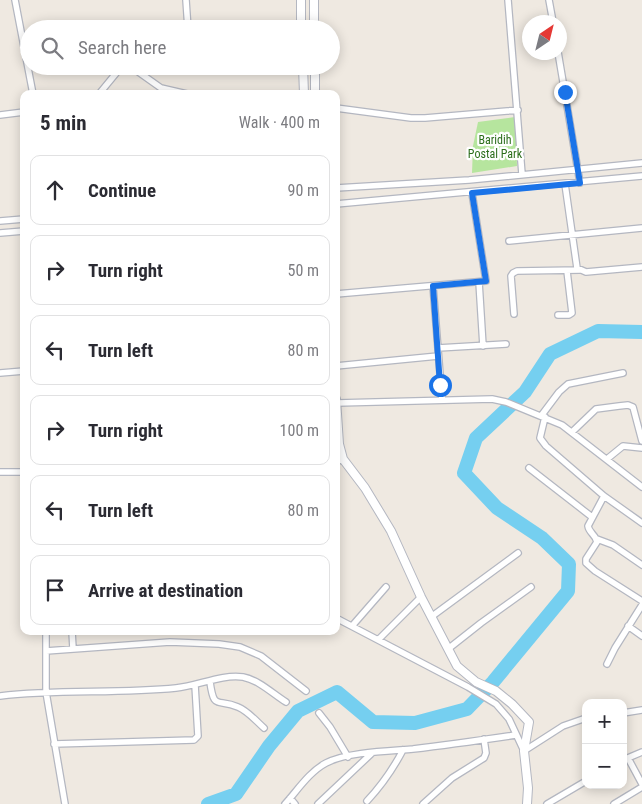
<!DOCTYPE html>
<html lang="en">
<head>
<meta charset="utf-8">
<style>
  :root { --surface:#fff; --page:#f2f2f3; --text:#2b2b33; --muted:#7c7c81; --line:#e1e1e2 }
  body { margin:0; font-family:"Roboto Condensed",sans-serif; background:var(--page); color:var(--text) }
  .controls { position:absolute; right:15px; bottom:15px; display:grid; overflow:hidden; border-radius:10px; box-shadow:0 2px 12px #0003 }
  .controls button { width:45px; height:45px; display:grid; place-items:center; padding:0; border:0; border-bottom:1px solid var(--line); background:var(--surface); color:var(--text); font:25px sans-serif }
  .compass { position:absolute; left:522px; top:15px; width:45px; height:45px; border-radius:50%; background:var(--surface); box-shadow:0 2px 12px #0003; rotate:35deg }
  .stop { position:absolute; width:15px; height:15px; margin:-11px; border:4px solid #1a73e8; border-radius:50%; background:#fff }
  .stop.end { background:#1a73e8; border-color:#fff; box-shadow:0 1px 5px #0008 }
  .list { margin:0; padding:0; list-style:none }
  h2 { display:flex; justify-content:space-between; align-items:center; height:65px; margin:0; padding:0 20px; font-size:21px }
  h2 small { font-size:16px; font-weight:400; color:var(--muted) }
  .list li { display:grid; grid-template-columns:32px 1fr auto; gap:15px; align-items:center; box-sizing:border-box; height:70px; margin:0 10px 10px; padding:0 10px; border:1px solid var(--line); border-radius:10px }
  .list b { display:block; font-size:19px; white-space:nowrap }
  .list em { font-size:16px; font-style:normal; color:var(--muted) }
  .icon { flex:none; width:28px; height:28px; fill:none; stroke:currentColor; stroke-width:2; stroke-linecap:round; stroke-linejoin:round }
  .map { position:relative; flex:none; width:642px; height:804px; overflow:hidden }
  .search { position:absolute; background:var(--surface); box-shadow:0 2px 12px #0003; left:20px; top:20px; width:320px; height:55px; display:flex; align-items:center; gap:12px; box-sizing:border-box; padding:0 18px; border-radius:28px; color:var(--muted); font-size:19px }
  .panel { position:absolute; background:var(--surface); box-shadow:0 2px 12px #0003; left:20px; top:90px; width:320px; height:545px; border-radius:10px }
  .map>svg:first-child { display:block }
</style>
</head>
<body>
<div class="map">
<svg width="642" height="804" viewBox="0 0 642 804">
  <rect width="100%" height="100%" fill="#efe9e1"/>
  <!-- green -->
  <path fill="#b6e59e" d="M515,117L517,166L472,173L473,146L478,122Z"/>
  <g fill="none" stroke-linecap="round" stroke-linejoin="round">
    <!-- river -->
    <path stroke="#75cff0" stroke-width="14" d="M208,804L236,794L269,746L298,711L337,692L373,722L415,723L467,709L493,682L568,591L569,564L542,538L497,508L464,473L476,438L525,392L550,354L598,331L642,332"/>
    <!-- minor casing -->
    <g stroke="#b4b7c1" stroke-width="8">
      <path id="minor" d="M15,0L33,94
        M186,0L188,29
        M508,0L522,174
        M549,0L553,22
        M271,29L301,27
        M558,52L580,183
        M130,66L161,88L187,94
        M99,94L122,66
        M336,108L411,118H425L518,110
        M0,115L24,112
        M565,184L577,268L586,272L642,267
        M336,188L469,180L642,163
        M336,204L642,176
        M0,221L24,219
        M0,233L24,231
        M509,241L642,228
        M479,282L483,346
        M433,286L442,399
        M336,294L486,281L472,193
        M514,314L511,276L513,273L517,271L580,270
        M558,315H569L572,313L567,271
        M438,348L506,344
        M336,366L438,356
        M0,373L24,371
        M337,403L492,399L506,402L562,425L642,487
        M541,416L559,392L568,384L623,373
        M545,417L540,438L546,446L604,496L642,523
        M572,432L596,409L619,406L628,405L633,407L642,441
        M607,459L623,446L642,448
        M336,462L343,459
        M529,468L592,517
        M0,472H24
        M604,496L588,526C589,533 596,535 597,542L586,559V563L595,571L642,601
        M597,539L613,545L642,565
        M431,617L518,553
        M336,618L468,687L496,704L509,719L524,751L563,726L586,718
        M352,626L386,587
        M628,626L642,636
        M46,631V692L65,804
        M72,631L73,649
        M378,640L421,597
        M448,649L481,623L531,587
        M46,651L170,642L219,644L240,647L261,656L306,691
        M607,664L615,648L642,605
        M210,682C214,711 217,698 238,707C248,711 256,721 264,728
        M0,696C58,689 117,694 176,688C198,686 221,674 243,677C259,680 273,694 286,702
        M319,713L330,727L348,757
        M623,713L642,710
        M54,744L194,740L198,736L195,685
        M628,758L642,784
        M623,760L642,752
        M290,798L295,804
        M367,801C382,785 393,769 403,750
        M285,804C297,791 309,772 326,763C347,752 389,751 413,749C447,745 482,740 516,735
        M318,804L372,753
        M423,804L452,778L484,758L486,753L484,739
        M547,804L586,781
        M614,804L642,787"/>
    </g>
    <!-- tertiary casing -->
    <g stroke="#b4b7c1" stroke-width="10">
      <path id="tertiary" d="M301,0V29
        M314,0V29
        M303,66L304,94
        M315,66V94
        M336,399L339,444L343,459L365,488L391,531L421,597L457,666L476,682L496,691L512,704L529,722L524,751L528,788L527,804"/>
    </g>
    <!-- minor -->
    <use href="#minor" stroke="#fff" stroke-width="5.5"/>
    <!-- tertiary -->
    <use href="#tertiary" stroke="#fff" stroke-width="8"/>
  </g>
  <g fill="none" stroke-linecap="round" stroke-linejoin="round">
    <!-- route -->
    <path stroke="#1a73e8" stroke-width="6" d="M440,385L433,286L486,281L472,193L580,183L565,92"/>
  </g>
  <g text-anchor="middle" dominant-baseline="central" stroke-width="4.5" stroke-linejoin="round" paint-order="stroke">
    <!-- park labels -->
    <g font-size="12" fill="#2c6e1b" stroke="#fff">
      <text x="495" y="140">Baridih<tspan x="495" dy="14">Postal Park</tspan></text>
    </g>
  </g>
</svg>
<div class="controls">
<button>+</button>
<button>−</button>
</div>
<svg class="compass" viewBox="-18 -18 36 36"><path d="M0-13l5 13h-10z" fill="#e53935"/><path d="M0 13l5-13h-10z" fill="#7c7c81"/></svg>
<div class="stop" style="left:440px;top:385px"></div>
<div class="stop end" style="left:565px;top:92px"></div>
<div class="search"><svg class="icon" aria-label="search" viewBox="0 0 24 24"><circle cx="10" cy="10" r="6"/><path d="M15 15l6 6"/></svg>Search here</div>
<section class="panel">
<h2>5 min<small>Walk · 400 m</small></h2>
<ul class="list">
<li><svg class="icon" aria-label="ahead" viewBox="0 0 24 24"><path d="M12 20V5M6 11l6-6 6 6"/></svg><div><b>Continue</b></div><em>90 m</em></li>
<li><svg class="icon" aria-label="right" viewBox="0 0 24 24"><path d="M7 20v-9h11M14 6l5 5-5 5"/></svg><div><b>Turn right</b></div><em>50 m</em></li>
<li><svg class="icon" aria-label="left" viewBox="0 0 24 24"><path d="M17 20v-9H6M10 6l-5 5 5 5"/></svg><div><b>Turn left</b></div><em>80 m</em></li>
<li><svg class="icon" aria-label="right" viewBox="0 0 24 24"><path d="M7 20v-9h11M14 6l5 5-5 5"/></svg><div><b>Turn right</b></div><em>100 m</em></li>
<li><svg class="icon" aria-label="left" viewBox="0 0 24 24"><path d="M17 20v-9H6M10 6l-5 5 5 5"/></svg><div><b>Turn left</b></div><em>80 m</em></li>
<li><svg class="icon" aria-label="arrive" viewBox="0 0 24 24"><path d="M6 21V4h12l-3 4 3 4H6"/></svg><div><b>Arrive at destination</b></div></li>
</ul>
</section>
</div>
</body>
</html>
